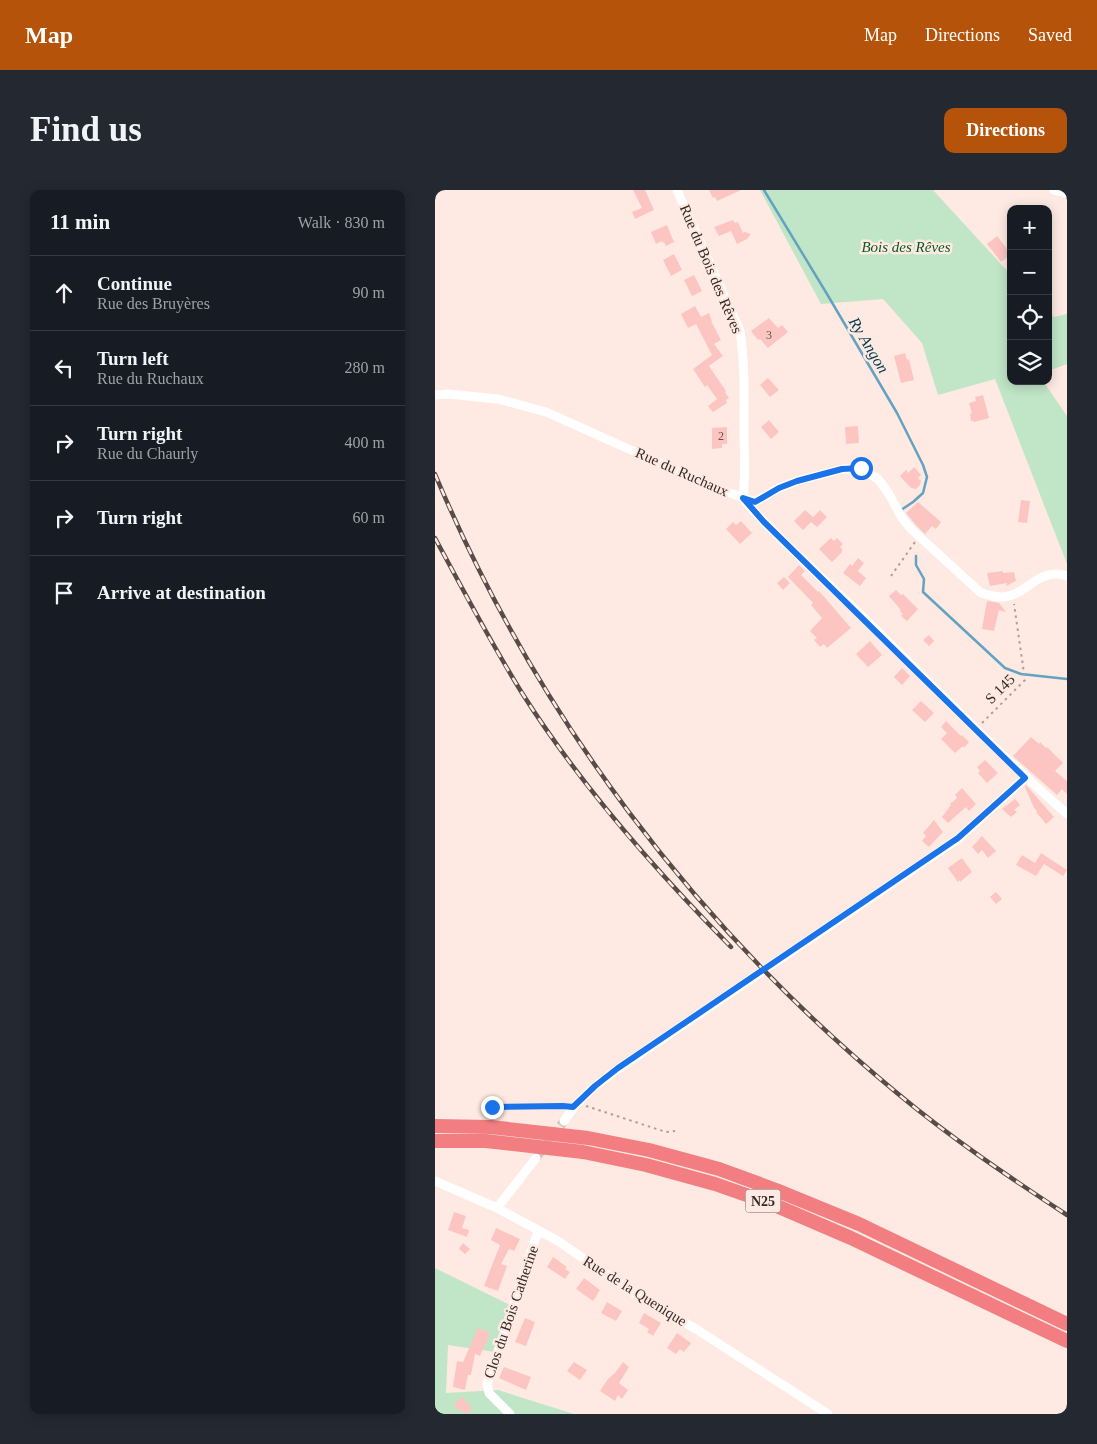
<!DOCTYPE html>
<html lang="en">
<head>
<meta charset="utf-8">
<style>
  :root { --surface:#171b24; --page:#242831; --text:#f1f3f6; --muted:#9ea1a6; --line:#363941; --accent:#b45309 }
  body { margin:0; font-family:"Times New Roman",serif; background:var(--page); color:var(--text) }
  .controls { position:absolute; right:15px; top:15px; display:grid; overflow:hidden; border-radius:10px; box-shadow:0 2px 12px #0003 }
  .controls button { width:45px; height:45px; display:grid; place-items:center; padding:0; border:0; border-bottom:1px solid var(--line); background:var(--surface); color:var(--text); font:25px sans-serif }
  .stop { position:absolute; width:15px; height:15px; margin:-11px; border:4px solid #1a73e8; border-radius:50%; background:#fff }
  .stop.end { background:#1a73e8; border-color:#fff; box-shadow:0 1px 5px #0008 }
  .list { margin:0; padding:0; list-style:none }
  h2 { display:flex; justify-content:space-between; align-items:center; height:65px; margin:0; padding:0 20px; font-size:21px }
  h2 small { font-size:16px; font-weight:400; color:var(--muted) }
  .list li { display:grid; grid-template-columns:32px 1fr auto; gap:15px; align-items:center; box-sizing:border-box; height:75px; padding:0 20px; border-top:1px solid var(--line) }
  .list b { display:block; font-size:19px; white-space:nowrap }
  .list p { margin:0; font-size:16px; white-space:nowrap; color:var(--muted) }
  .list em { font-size:16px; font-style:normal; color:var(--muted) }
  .icon { flex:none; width:28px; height:28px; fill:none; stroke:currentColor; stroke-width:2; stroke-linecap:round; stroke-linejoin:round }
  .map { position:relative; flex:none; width:632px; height:1224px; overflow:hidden; border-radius:10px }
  header { display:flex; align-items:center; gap:30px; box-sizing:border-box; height:70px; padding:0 25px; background:var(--accent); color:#fff }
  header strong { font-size:24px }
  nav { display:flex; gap:28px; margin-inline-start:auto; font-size:18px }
  .intro { display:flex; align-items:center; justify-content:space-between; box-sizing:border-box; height:120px; padding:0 30px }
  h1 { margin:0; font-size:35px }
  .button { padding:12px 22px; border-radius:10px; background:var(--accent); color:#fff; font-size:18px; font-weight:700 }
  main { display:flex; gap:30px; padding:0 30px }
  aside { flex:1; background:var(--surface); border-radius:10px; box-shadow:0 2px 12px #0003 }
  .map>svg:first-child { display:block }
</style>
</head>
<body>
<header>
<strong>Map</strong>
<nav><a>Map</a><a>Directions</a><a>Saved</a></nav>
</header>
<div class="intro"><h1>Find us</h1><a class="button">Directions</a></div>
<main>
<aside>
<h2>11 min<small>Walk · 830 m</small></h2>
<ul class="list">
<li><svg class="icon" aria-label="ahead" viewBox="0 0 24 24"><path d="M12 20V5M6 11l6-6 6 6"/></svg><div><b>Continue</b><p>Rue des Bruyères</p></div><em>90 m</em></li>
<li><svg class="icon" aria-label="left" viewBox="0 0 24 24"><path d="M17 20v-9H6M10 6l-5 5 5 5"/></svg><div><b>Turn left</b><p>Rue du Ruchaux</p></div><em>280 m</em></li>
<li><svg class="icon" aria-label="right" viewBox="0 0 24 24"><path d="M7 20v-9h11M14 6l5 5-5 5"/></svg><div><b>Turn right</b><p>Rue du Chaurly</p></div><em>400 m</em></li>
<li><svg class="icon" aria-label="right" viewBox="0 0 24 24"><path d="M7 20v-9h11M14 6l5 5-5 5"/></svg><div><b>Turn right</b></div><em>60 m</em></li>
<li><svg class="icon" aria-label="arrive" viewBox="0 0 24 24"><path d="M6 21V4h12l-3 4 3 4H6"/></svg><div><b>Arrive at destination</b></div></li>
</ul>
</aside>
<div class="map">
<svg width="632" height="1224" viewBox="0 0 632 1224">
  <rect width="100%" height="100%" fill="#feeae2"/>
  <!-- green -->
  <path fill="#c1e5c7" d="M325,0H498L576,85V191H608L632,226V374L560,189L503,205L487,153L448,109L386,114Z
    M613,121L619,127L632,124V174L613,181Z
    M0,1078L77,1116L60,1162L13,1155L11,1203L63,1200L139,1224H0Z"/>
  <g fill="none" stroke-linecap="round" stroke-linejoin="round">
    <!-- stream -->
    <path stroke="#63a2c0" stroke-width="2.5" d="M329,0L392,104L462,223L488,275L492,287L488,303L478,312L466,320
      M481,366V375L489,389L488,402L570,478L586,484L632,489"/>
  </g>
  <!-- building -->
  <path fill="#fcc5c1" d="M198,0H210L219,20L200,29L197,22L207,18Z
    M274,0H306L282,11L280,7L278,8Z
    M298,30L300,33L303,32L308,43L310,42L316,44L312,49L302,54L296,41L284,46L279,37Z
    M232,35L239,52L231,56L229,52L227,53V51L221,54L216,42Z
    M562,46L576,64L566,72L552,54Z
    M239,64L247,80L236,86L228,70Z
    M259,85L267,101L257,106L249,90Z
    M260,116L266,127L274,123L277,131H276L286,150L279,154L288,166L274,176L291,201L290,202L294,208L291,210L292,213L278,222L273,216L282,209L272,195L270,197L258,179L277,165L261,134L253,138L246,124Z
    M334,128L343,138L347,135L353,142L333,158L325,149L323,150L316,141Z
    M470,163L472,170L474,169L479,190L466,193L459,166Z
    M333,188L344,200L335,207L325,195Z
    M548,205L554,228L539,232L538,231H536L535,224L537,223L534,213L541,211L540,207Z
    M334,230L344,242L336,249L326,237Z
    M423,236L424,253L411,254L410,237Z
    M292,237V254H287V258L277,259V238Z
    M479,277L486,285L483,288L486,291L485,295L481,299L476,298L465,286L471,280L473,283Z
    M586,310L595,311L592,333L583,332Z
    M483,312L506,332L501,339L497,336L490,344L481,335L471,323Z
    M370,320L378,327L385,320L392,327L382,337L376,332L368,340L359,331Z
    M306,331L317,343L305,354L291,339L298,332L301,335Z
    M396,348L399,351L402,348L408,354L405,357L407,359V362L397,372L384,359Z
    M423,368L429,373L423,381L431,388L425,396L408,383L415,374L417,376Z
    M364,375L370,381L366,385L383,402L384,401L416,438L392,458L389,454L385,457L379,450L382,448L375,441L387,428L376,415L378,413L353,387Z
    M568,381V383L579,382L581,391L571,396L572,393L555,396L552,383Z
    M349,387L355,393L348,400L342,393Z
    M461,400L466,405L468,404L483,419L472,431L466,426L468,424L465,421L466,420L454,406Z
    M552,411L564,413L571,422L564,420L559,441L547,439Z
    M494,445L499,451L494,456L488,450Z
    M435,451L447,465L433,477L421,464Z
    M467,478L475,486L467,495L459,487Z
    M486,511L499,523L490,532L477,520Z
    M511,531L526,546L527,545L534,552L529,558L528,556L520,563L506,549L512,543L506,537Z
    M596,547L604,554L605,552L611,558L612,557L628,573L620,581L632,591V604L627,599L622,605L578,566Z
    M550,570L563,583L552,593L543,583L545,581L542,577Z
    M591,595L619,627L611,634L601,622L602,621L599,618L590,597Z
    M527,598L541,614L534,621L531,617L513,633L507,627L516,615L515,614L522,608L520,605Z
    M580,609L585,615L579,620L582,622L576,627L567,619Z
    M499,630L508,642L494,657L487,651L491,646L488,643Z
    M547,646L561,661L553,668L547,660L543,664L537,657Z
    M606,663L632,680L628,686L609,674L601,686L581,675L587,665L600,673Z
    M527,668L537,682L525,692V690L523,692L513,678Z
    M561,702L567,709L561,714L555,707Z
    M19,1022L31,1026L27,1038L34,1040L32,1047L13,1040Z
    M61,1038L85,1049L79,1061L74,1059L66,1074L72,1076L63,1101L49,1096L65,1055L56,1050Z
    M28,1053L35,1059L30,1064L24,1059Z
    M118,1067L132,1077L130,1079L135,1082L130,1089L112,1077Z
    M149,1088L165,1100L158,1111L141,1099Z
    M172,1112L187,1121L181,1131L166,1123Z
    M209,1123L226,1133L218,1146L212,1142L214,1139L204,1133Z
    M90,1128L100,1132L91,1156L80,1152Z
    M43,1138L55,1143L45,1166L40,1164L36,1185H33L30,1200L18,1197L22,1171L28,1172Z
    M242,1143L256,1153L249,1162L245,1159L241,1164L232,1158Z
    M139,1172L152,1180L145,1190L132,1181Z
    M188,1172L194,1177L184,1193L193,1200L187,1209L183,1205L180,1211L165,1201L173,1189L180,1183Z
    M69,1177L96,1187L91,1200L64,1188Z
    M28,1207L37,1219L30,1224L26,1220L23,1221L19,1214Z"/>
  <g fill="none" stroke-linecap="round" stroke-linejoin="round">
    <!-- minor-tunnel -->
    <path stroke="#d6c4bd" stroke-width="9" stroke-dasharray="9 4.5" stroke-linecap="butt" d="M101,968L129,931"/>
    <!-- path -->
    <path stroke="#ae9f98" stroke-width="2" stroke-dasharray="2.5 4" stroke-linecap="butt" d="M456,386L480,352
      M547,533L590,490L579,414
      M151,916L231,942L240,941
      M57,917L129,916"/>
    <!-- minor -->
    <path stroke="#fff" stroke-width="9" d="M242,0L305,141C310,173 309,206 309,238C309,262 311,285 308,308
      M619,0L632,3
      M0,205L13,204L63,209L111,222L281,298L320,312L344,298L362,291L407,279H426L443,289L454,304L467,328L476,339L546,403C553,405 559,407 566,407C592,407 602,376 632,386
      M308,309C346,352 389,389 430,429C497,495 562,562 632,624
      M129,931C143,909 162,894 183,879L523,649L591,587
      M0,991L62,1018L123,1051L199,1103L261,1139L393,1224
      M62,1018L101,968
      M75,1224L54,1203L52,1194L103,1041"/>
    <!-- highway -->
    <path stroke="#f37e82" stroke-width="14" d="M0,936L56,937L153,948L214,960L284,979L341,1000L424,1034L632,1134
      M0,951H51L148,962L211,975L280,994L337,1014L416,1048L632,1151"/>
    <!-- rail casing -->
    <g stroke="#574c48" stroke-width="4.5">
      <path id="rail" d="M0,284C101,525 261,737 462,903C516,948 574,987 632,1025
        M0,348C28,400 56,453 87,503C146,596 219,679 296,757"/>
    </g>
    <!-- rail -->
    <use href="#rail" stroke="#feeae2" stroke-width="2.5" stroke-dasharray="8" stroke-linecap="butt"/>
  </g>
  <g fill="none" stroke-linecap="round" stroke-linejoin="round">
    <!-- route -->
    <path stroke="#1a73e8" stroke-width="6" d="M57,917L128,916L138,917L160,896L183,878L523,648L590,588L329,332L308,308L320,312L344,298L362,291L407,279L426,278"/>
  </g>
  <g text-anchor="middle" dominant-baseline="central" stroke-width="5" stroke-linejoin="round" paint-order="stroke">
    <!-- number labels -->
    <g font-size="12" fill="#66524e">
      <text x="334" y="145">3</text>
      <text x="286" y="246">2</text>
    </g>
    <!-- shield labels -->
    <rect fill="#feeae2" stroke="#71645f" stroke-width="1" x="310.5" y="999.5" width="35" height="23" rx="4"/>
    <g font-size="14" font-weight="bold" fill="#342b27">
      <text x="328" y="1011">N25</text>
    </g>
    <!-- park labels -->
    <g font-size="15" font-style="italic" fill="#065825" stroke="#feeae2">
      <text x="471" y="57">Bois des Rêves</text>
    </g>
    <!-- street labels -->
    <g font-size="15" fill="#342b27" stroke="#feeae2">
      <text transform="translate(276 79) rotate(67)">Rue du Bois des Rêves</text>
      <text transform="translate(247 282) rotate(24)">Rue du Ruchaux</text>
      <text transform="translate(565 499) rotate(-45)">S 145</text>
      <text transform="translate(200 1101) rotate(32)">Rue de la Quenique</text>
      <text transform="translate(76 1122) rotate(-71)">Clos du Bois Catherine</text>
    </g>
    <!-- water labels -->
    <g font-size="16" font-style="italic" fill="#00394e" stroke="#feeae2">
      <text transform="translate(434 155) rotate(59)">Ry Angon</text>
    </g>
  </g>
</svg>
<div class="controls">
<button>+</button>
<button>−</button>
<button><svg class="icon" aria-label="locate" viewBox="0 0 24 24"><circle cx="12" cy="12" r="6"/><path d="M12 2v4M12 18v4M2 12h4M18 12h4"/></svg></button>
<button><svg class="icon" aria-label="layers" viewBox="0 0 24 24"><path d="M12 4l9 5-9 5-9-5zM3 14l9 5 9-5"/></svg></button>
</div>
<div class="stop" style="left:426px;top:278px"></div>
<div class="stop end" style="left:57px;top:917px"></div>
</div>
</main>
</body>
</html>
